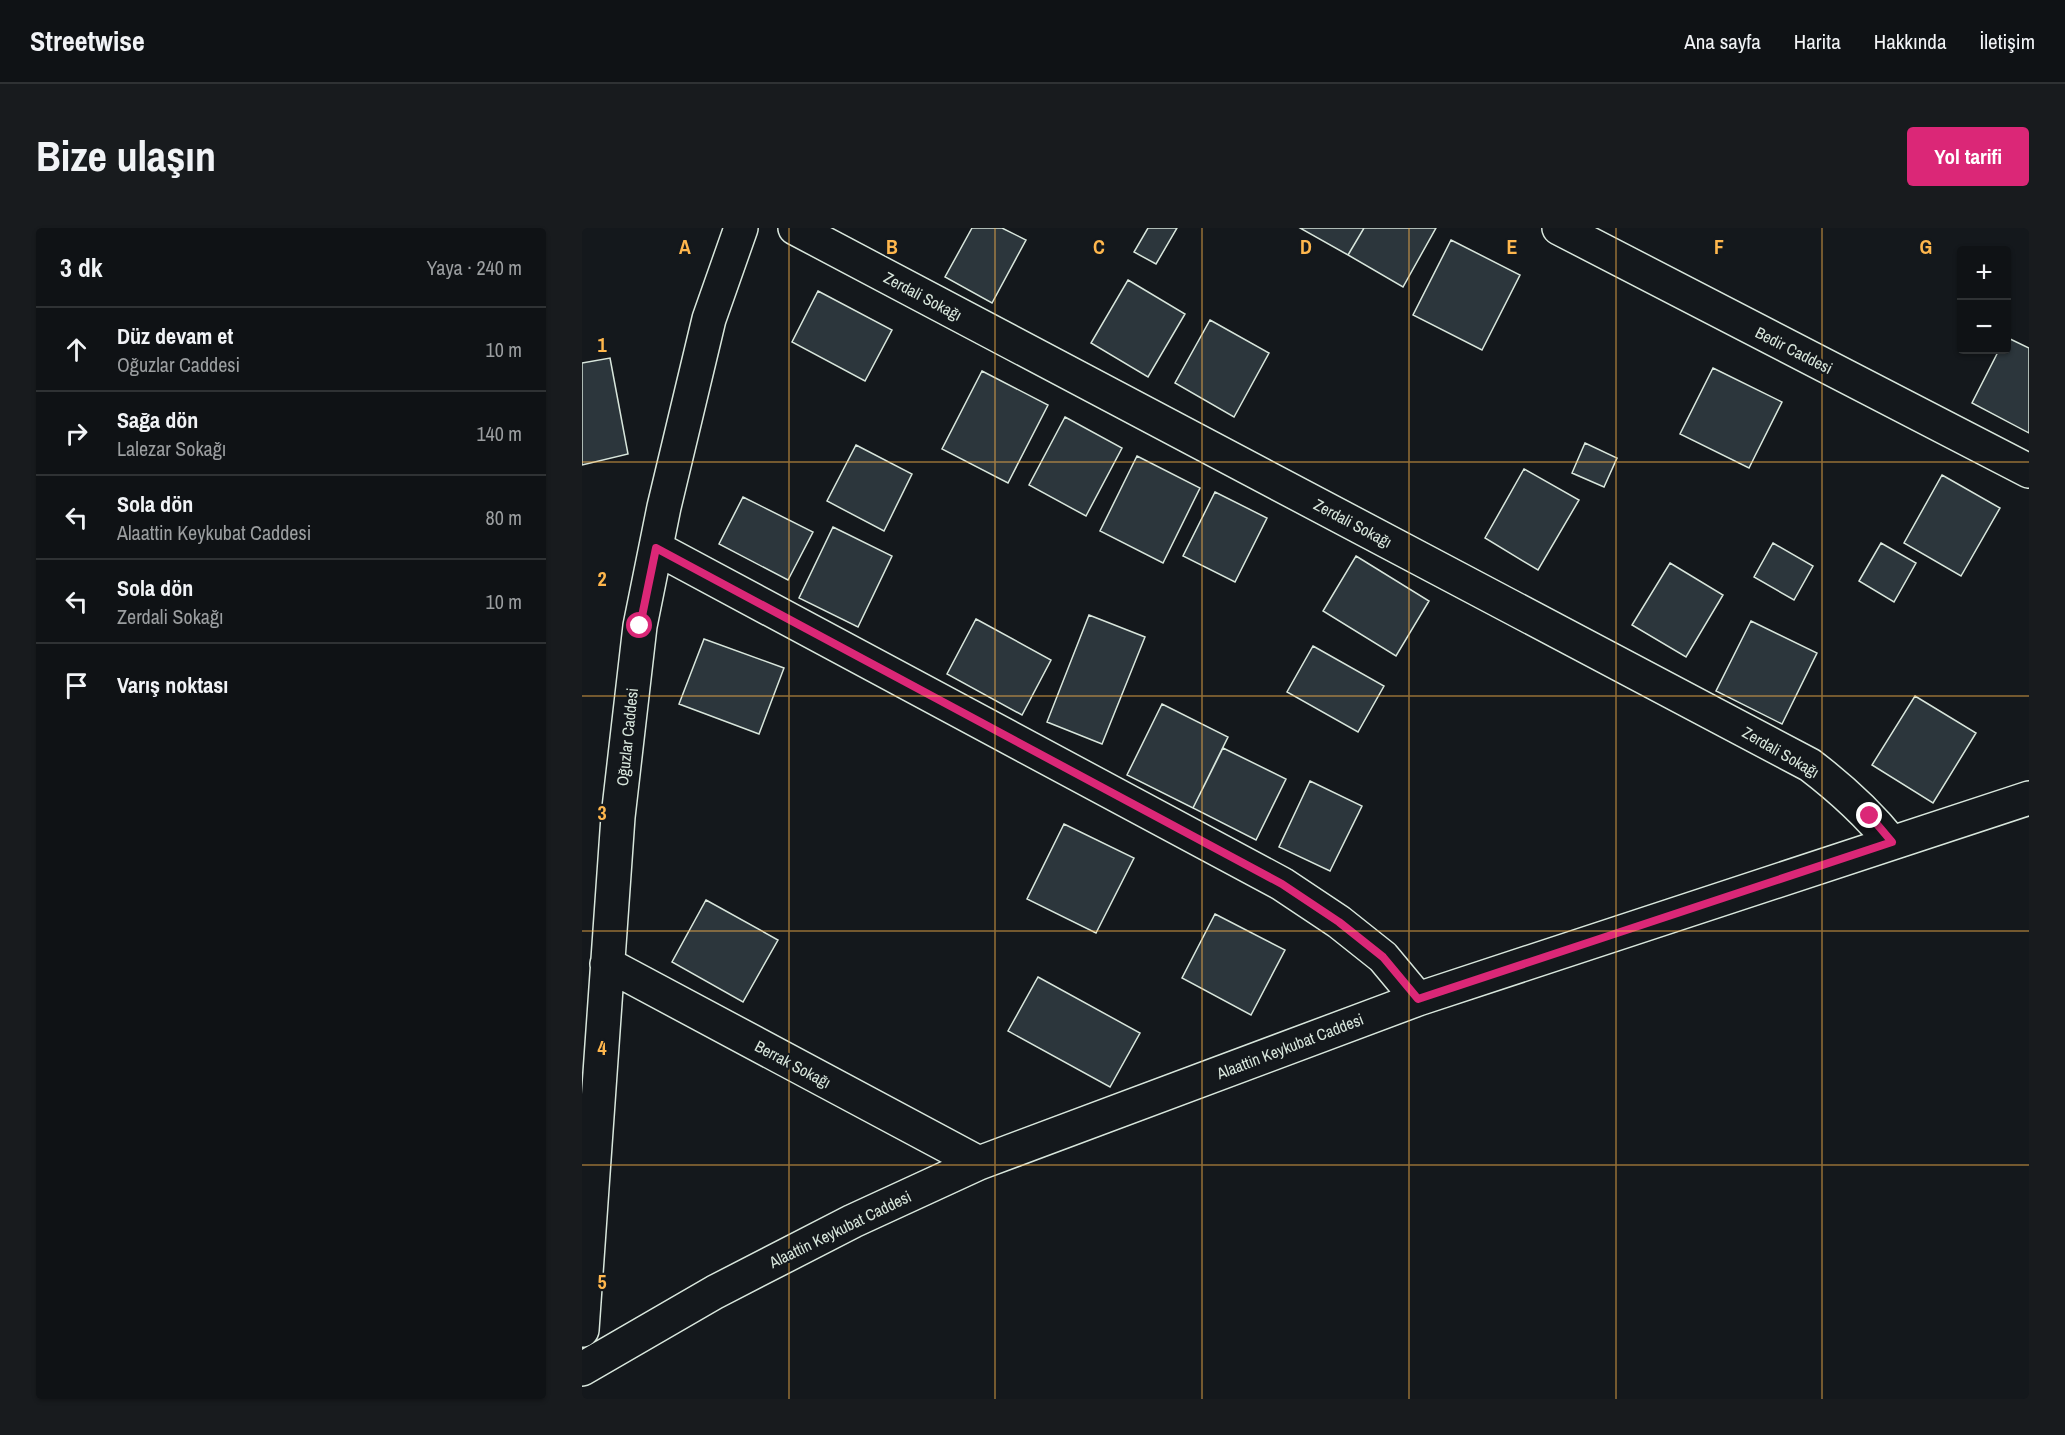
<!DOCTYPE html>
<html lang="tr">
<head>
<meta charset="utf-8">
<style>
  :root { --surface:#0f1215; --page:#181b1e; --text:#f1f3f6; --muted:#9b9ea0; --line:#2f3234; --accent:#db2777 }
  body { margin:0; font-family:"Archivo Narrow",sans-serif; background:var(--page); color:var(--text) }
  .controls { position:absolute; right:18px; top:18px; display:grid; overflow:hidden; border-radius:6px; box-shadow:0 2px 4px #0004 }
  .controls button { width:54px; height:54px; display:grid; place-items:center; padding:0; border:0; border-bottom:2px solid var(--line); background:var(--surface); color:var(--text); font:30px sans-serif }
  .stop { position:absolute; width:18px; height:18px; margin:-14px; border:4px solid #db2777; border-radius:50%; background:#fff }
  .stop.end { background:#db2777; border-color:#fff; box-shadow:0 2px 6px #0008 }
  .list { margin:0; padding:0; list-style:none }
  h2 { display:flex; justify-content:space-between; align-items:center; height:78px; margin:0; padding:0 24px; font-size:26px }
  h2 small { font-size:20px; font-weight:400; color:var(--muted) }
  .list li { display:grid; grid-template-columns:39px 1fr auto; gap:18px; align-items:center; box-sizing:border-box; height:84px; padding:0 24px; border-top:2px solid var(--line) }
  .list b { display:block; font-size:22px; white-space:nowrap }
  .list p { margin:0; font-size:20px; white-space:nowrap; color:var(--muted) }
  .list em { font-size:20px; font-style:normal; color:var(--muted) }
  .icon { flex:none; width:33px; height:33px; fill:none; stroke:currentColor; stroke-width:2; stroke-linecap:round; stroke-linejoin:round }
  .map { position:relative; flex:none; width:1447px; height:1171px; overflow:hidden; border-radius:6px }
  header { display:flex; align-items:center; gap:36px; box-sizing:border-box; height:84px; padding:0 30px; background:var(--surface); border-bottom:2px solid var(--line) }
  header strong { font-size:28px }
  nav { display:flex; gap:33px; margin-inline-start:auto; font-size:21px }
  .intro { display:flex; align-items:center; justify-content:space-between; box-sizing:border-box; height:144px; padding:0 36px }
  h1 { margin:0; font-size:42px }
  .button { padding:15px 27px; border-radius:6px; background:var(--accent); color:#fff; font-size:21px; font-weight:700 }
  main { display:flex; gap:36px; padding:0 36px }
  aside { flex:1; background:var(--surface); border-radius:6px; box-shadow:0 2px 4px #0004 }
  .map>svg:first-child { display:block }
</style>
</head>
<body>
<header>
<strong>Streetwise</strong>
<nav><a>Ana sayfa</a><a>Harita</a><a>Hakkında</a><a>İletişim</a></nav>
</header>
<div class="intro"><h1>Bize ulaşın</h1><a class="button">Yol tarifi</a></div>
<main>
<aside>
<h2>3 dk<small>Yaya · 240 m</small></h2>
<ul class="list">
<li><svg class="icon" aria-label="ahead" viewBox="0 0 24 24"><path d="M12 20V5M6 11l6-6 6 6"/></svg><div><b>Düz devam et</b><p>Oğuzlar Caddesi</p></div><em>10 m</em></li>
<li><svg class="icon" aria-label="right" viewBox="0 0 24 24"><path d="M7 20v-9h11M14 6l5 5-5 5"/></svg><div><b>Sağa dön</b><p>Lalezar Sokağı</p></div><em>140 m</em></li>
<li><svg class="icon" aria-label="left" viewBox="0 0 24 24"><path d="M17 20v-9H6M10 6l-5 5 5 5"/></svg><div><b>Sola dön</b><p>Alaattin Keykubat Caddesi</p></div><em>80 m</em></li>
<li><svg class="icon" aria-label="left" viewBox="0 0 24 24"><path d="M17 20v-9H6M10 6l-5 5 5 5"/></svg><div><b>Sola dön</b><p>Zerdali Sokağı</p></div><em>10 m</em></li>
<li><svg class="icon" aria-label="arrive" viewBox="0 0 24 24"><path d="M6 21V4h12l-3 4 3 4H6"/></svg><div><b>Varış noktası</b></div></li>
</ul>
</aside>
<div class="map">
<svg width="1447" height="1171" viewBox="0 0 1447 1171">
  <rect width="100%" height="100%" fill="#14181c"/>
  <!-- building -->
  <path fill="#2c363c" stroke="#d8e6dc" stroke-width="1.5" d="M390,0H420L444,12L410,75L363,49Z
    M566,0H595L574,36L552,24Z
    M718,0H782L766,27Z
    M782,0H854L821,59L766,27Z
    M869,12L938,47L900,122L831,87Z
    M546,52L603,86L566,149L509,115Z
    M236,63L310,102L283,153L210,114Z
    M628,92L687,125L652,189L593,155Z
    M1424,109L1447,120V205L1390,175L1417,122H1424Z
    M28,130L46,226L0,237V135Z
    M1131,140L1200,174L1167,240L1098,206Z
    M400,143L466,177L426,255L360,221Z
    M483,189L540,220L504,288L447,257Z
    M1003,215L1035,230L1022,259L990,245Z
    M274,217L330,246L302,303L245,273Z
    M555,228L618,260L581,335L518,303Z
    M942,241L997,272L956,342L903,310Z
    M1360,247L1418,280L1379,348L1322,315Z
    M633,264L685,290L653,354L601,328Z
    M161,269L231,304L206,352L137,316Z
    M251,299L310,328L276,399L217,370Z
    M1191,315L1231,338L1212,372L1172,349Z
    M1299,315L1334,335L1312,374L1277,353Z
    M774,328L847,373L814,428L741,383Z
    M1088,335L1141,367L1104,429L1050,397Z
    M507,387L563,409L520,516L465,494Z
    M394,391L469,432L440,487L365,446Z
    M1169,393L1235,425L1200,496L1134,463Z
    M122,411L202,440L177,506L97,476Z
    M731,418L802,458L776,504L705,464Z
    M1333,468L1394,505L1351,575L1290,537Z
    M580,476L646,509L611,580L545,547Z
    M641,520L704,551L674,612L611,580Z
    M728,553L780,578L748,643L697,619Z
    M482,596L552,630L514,705L445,671Z
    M124,672L196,712L161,774L90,734Z
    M633,686L703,722L669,787L600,750Z
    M456,749L558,805L528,859L426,803Z"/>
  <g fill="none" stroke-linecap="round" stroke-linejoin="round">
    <!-- minor casing -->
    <g stroke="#d8e6dc" stroke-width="36">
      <path id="minor" d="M213,0L1228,537C1258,560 1285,584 1309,614
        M977,0L1447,243
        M74,320L700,656L757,694L801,729L836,771
        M25,736L397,935
        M0,1102L36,589L58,398L82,279L127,91L159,0
        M0,1141L133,1064L271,993L397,935L836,771L1447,570"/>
    </g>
    <!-- minor -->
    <use href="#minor" stroke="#14181c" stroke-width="33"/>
  </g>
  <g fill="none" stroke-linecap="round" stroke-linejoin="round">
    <!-- route -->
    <path stroke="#db2777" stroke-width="8" d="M58,398L74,320L700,656L757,694L801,729L836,771L1310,614L1288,588"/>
  </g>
  <!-- grid -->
  <path fill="none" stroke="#ffb74d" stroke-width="1.5" stroke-opacity="0.55" d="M207,0V1171M413,0V1171M620,0V1171M827,0V1171M1034,0V1171M1240,0V1171M0,234H1447M0,468H1447M0,703H1447M0,937H1447"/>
  <g text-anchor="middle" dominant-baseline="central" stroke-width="4.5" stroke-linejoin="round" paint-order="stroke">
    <!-- street labels -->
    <g font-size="16" fill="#d8e6dc" stroke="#14181c">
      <text transform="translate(341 68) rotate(28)">Zerdali Sokağı</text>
      <text transform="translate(1212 122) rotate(27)">Bedir Caddesi</text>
      <text transform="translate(771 295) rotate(28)">Zerdali Sokağı</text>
      <text transform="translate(45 509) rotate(-84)">Oğuzlar Caddesi</text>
      <text transform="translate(1199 524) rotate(30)">Zerdali Sokağı</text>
      <text transform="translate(708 818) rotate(-21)">Alaattin Keykubat Caddesi</text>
      <text transform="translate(211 836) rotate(28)">Berrak Sokağı</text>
      <text transform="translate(258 1001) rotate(-26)">Alaattin Keykubat Caddesi</text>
    </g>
  </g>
  <g font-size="20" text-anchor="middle" font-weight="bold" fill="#ffb74d" stroke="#14181c" stroke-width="4.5" stroke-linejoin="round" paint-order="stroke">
    <text x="103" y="26">A</text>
    <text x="310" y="26">B</text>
    <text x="517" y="26">C</text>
    <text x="724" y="26">D</text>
    <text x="930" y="26">E</text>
    <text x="1137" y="26">F</text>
    <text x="1344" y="26">G</text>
    <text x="20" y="124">1</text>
    <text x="20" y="358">2</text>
    <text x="20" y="592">3</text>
    <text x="20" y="827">4</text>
    <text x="20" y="1061">5</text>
  </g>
</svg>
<div class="controls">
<button>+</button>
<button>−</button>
</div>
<div class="stop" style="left:58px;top:398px"></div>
<div class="stop end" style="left:1288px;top:588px"></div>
</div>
</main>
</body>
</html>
